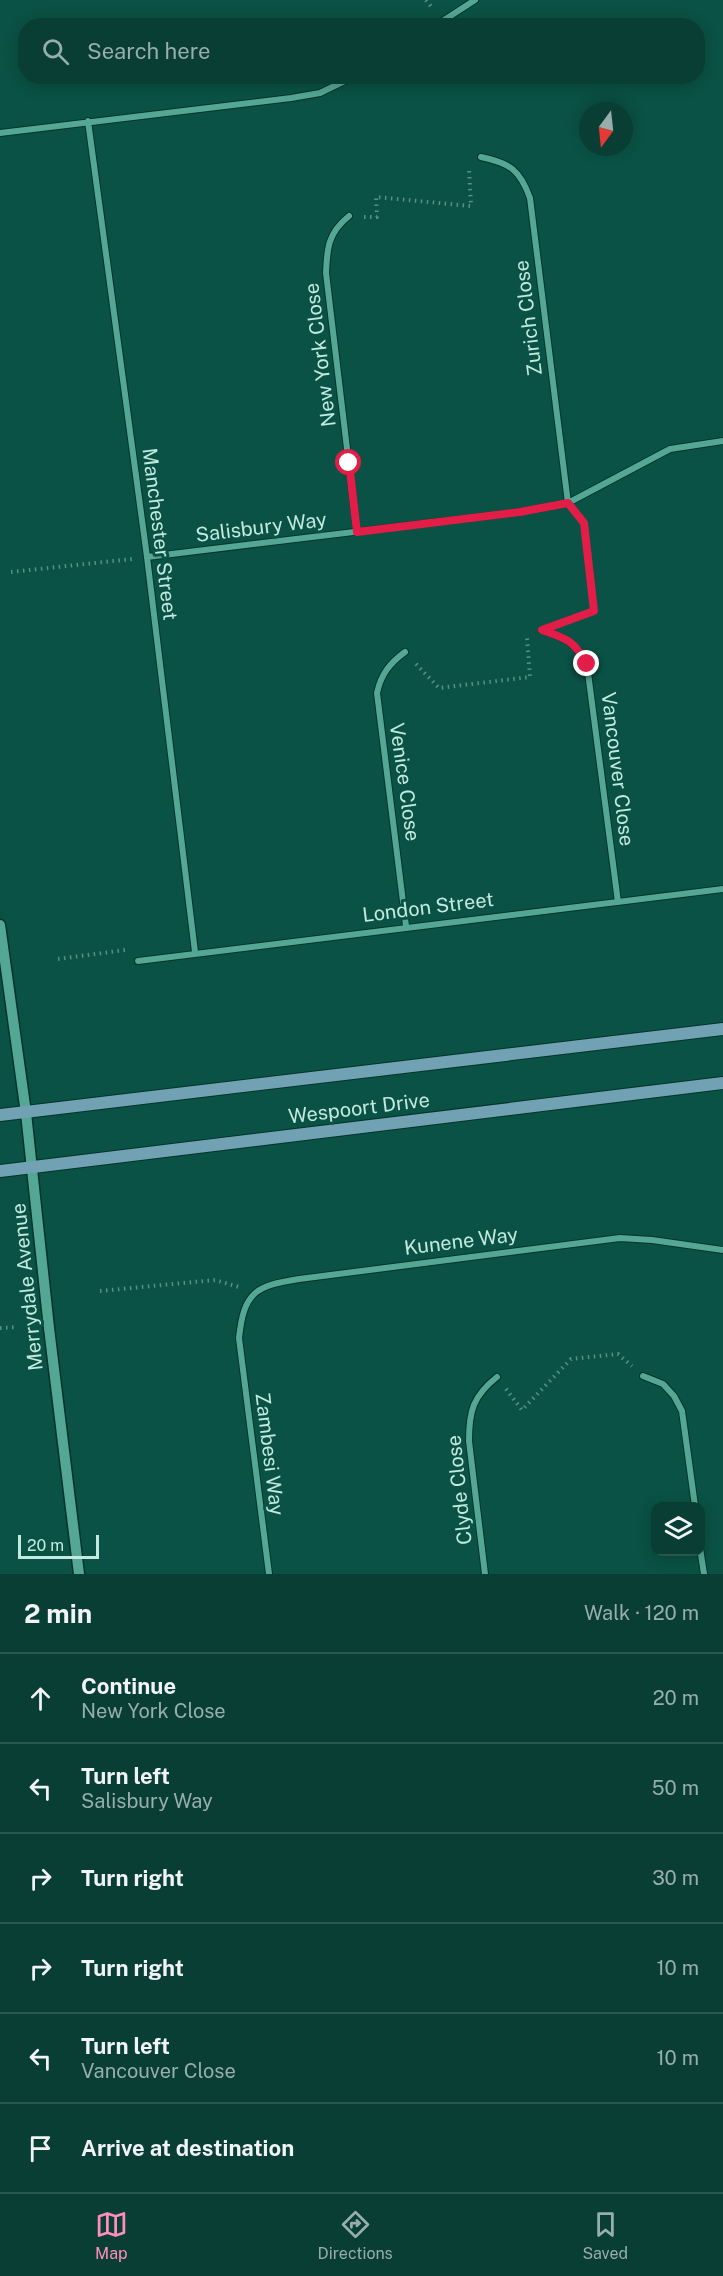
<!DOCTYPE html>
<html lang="en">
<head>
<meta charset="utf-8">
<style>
  :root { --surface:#083e34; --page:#164940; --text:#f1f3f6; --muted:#98aeac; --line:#29574f; --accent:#ff8eb9 }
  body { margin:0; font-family:"Public Sans",sans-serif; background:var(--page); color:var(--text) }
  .controls { position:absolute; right:18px; bottom:18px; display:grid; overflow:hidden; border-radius:12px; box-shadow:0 3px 15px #0003 }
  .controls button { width:54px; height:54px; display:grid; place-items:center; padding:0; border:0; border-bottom:2px solid var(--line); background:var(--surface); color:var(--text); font:30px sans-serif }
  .compass { position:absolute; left:579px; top:102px; width:54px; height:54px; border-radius:50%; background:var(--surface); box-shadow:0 3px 15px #0003; rotate:195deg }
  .scale { position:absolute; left:18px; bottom:15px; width:81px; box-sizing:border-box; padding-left:6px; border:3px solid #c3eadf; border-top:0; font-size:16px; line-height:21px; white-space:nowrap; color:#c3eadf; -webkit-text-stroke:4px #0a5245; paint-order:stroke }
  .stop { position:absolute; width:18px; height:18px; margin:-14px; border:4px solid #e11d48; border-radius:50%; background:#fff }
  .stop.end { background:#e11d48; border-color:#fff; box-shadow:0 2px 6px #0008 }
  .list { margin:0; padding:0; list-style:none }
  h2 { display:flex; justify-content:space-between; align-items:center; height:78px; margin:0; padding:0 24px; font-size:26px }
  h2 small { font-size:20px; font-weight:400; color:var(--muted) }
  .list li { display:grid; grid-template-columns:39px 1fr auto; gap:18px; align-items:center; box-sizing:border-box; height:90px; padding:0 24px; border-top:2px solid var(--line) }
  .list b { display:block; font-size:22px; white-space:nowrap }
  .list p { margin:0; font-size:20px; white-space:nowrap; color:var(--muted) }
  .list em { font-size:20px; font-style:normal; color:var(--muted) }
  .icon { flex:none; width:33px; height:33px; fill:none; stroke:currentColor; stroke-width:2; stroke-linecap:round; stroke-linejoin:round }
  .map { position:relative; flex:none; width:723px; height:1574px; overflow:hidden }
  .search { position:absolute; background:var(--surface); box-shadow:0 3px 15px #0003; left:18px; right:18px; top:18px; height:66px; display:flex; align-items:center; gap:15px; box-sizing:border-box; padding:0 21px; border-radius:24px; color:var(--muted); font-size:22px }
  .sheet { height:618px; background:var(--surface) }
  nav { display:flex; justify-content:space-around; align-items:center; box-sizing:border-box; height:84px; border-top:2px solid var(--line); background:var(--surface); font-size:16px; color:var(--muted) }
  nav a { display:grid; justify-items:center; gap:3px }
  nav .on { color:var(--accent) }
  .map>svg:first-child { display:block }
</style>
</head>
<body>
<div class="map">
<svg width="723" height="1574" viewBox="0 0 723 1574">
  <rect width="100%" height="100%" fill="#0a5245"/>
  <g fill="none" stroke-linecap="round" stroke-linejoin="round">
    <!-- minor casing -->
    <g stroke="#04342b" stroke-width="8">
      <path id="minor" d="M435,26L475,0
        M88,121L147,557L195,952
        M0,133L291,98L320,93L355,76
        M481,157C510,163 520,170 530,198L568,503
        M349,216C328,233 327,248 326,273L357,532
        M147,557L520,512L568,503L670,449L723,441
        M542,630C568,639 573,640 587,665L618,902
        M405,652C390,663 381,674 377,693L406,926
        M138,961L723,889
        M643,1376L663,1384L674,1396L682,1411L695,1506
        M700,1548L704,1574
        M269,1574L239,1338C244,1292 255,1286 299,1279L620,1238L652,1240L723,1250
        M485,1574L469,1441C469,1411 473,1396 497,1377"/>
    </g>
    <!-- tertiary casing -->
    <g stroke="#04342b" stroke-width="13">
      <path id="tertiary" d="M0,925L26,1113L49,1328L79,1574"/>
    </g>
    <!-- secondary casing -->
    <g stroke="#04342b" stroke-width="14">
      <path id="secondary" d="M0,1115L723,1029
        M0,1171L723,1083"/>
    </g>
    <!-- path -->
    <path stroke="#579185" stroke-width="4" stroke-dasharray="1.5 4.5" stroke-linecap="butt" d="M426,0L433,9
      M364,217H377L376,197L471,206L469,168
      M11,572L132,559
      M566,621L595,611L583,523L577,514
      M416,664L439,688L530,677L527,638
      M58,959L125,950
      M100,1291L215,1280L239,1287
      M0,1328L18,1327
      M506,1389L522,1410L571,1359L618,1354L632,1366"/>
    <!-- minor -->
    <use href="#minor" stroke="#54a794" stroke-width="6"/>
    <!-- tertiary -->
    <use href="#tertiary" stroke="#54a794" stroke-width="10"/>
    <!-- secondary -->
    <use href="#secondary" stroke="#71a2b3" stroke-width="12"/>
  </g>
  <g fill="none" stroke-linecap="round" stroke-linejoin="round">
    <!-- route -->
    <path stroke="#e11d48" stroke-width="8" d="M349,463L357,532L520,512L568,503L584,523L594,611L542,630C568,639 573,640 587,664"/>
  </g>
  <g text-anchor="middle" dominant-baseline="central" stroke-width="6" stroke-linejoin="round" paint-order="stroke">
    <!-- street labels -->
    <g font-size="20" fill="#c3eadf" stroke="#0a5245">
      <text transform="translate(528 318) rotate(-97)">Zurich Close</text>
      <text transform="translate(320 355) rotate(-97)">New York Close</text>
      <text transform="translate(261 527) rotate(-7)">Salisbury Way</text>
      <text transform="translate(160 534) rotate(83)">Manchester Street</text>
      <text transform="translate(618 769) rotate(83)">Vancouver Close</text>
      <text transform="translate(405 782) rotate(82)">Venice Close</text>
      <text transform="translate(428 907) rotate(-7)">London Street</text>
      <text transform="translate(359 1108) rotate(-7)">Wespoort Drive</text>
      <text transform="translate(461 1241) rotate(-7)">Kunene Way</text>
      <text transform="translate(27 1287) rotate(-96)">Merrydale Avenue</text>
      <text transform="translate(270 1454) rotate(83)">Zambesi Way</text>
      <text transform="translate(459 1490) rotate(-96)">Clyde Close</text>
    </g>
  </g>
</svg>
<div class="controls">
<button><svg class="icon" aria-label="layers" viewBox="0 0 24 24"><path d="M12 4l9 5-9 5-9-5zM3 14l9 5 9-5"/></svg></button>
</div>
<svg class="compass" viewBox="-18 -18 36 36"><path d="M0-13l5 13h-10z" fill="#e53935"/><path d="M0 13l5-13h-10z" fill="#98aeac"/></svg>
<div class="scale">20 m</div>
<div class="stop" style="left:349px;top:463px"></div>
<div class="stop end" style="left:587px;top:664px"></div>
<div class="search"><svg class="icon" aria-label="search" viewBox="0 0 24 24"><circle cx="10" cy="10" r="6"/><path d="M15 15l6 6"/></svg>Search here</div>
</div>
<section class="sheet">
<h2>2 min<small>Walk · 120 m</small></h2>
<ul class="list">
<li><svg class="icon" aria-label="ahead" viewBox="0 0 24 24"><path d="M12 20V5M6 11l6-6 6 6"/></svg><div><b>Continue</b><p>New York Close</p></div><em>20 m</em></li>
<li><svg class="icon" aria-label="left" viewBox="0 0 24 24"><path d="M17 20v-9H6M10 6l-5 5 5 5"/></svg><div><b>Turn left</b><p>Salisbury Way</p></div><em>50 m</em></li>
<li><svg class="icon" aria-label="right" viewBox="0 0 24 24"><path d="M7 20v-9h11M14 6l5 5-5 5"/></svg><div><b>Turn right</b></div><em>30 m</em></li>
<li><svg class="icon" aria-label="right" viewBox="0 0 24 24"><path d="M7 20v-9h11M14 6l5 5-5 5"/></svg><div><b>Turn right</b></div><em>10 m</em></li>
<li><svg class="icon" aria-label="left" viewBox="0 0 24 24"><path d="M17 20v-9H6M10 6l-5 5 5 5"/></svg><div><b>Turn left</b><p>Vancouver Close</p></div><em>10 m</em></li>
<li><svg class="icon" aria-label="arrive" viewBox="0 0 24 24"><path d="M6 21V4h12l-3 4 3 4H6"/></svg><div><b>Arrive at destination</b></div></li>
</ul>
</section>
<nav>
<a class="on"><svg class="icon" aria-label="map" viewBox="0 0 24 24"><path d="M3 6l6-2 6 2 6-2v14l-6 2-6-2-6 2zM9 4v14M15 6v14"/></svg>Map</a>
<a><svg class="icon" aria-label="directions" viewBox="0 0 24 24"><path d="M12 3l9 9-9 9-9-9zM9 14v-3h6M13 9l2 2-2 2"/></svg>Directions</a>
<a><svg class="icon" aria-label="saved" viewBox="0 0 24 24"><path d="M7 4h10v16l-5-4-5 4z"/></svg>Saved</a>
</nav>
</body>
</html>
